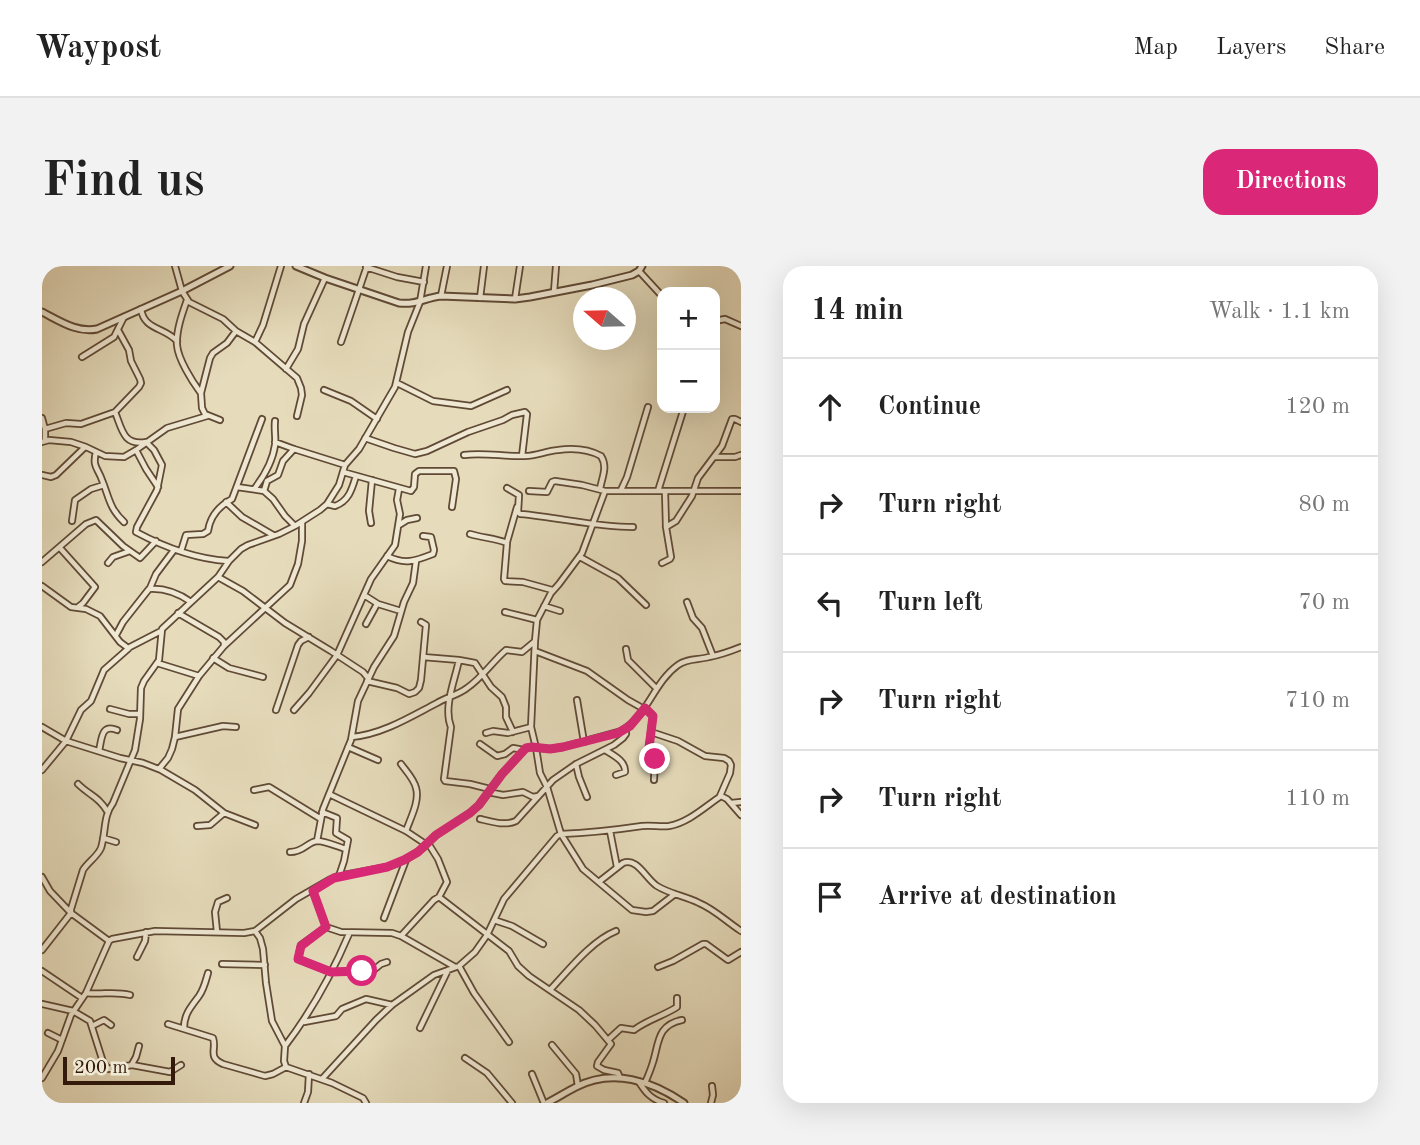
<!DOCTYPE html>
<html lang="en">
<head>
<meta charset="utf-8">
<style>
  :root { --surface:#fff; --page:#f2f2f2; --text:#222; --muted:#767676; --line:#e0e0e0; --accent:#db2777 }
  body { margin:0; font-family:"Old Standard TT",serif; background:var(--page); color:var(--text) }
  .controls { position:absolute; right:21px; top:21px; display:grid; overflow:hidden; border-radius:14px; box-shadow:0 7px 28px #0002 }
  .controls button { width:63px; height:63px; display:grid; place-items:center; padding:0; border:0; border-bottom:2px solid var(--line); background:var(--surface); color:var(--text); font:35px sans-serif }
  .compass { position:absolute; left:531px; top:21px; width:63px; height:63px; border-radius:50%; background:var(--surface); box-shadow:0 7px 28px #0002; rotate:290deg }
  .scale { position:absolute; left:21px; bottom:18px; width:112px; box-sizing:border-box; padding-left:7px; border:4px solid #341a0a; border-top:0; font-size:19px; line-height:24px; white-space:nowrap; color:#341a0a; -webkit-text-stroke:5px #efe8d3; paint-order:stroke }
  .stop { position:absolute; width:21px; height:21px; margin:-16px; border:5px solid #db2777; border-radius:50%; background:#fff }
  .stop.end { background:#db2777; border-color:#fff; box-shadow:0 2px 7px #0008 }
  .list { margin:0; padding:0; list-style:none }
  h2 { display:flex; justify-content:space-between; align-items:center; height:91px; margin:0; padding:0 28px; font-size:30px }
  h2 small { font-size:23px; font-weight:400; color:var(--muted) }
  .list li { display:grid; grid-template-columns:46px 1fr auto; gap:21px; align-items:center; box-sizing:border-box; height:98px; padding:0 28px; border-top:2px solid var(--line) }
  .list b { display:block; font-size:26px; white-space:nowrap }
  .list em { font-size:23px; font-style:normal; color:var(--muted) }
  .icon { flex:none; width:38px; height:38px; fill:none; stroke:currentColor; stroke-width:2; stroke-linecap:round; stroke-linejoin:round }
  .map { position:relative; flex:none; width:699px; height:837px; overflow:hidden; border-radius:21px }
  header { display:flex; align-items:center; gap:42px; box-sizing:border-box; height:98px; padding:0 35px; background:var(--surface); border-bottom:2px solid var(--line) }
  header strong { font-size:33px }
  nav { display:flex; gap:38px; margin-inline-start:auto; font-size:24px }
  .intro { display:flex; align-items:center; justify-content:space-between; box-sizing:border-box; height:168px; padding:0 42px }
  h1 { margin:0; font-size:49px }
  .button { padding:18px 32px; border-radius:21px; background:var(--accent); color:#fff; font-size:24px; font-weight:700 }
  main { display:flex; gap:42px; padding:0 42px }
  aside { flex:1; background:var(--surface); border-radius:21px; box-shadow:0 7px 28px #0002 }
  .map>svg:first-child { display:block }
</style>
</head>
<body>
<header>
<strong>Waypost</strong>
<nav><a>Map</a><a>Layers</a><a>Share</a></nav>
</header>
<div class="intro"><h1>Find us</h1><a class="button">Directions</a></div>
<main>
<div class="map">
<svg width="699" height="837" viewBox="0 0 699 837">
  <rect width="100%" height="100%" fill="#e6dcbc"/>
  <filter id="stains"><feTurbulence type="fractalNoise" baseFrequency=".00286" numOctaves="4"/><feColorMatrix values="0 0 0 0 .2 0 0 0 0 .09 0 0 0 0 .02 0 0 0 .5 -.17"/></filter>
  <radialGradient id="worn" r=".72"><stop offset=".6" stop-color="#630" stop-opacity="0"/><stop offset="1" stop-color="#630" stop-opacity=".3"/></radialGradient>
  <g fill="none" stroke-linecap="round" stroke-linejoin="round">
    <!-- minor casing -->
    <g stroke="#604a36" stroke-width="8">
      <path id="minor" d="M133,0L140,25L147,36L181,53L194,65L213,76L255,112L259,122L260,129L255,150
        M324,1L355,11L382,16
        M597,5L620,30
        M512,26L514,0
        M399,30L405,0
        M438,32L442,0
        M473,33L478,0
        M145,34C140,48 134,65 135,79C136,93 150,115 158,126
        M99,43C102,64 122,61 135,75
        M673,55L683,53L699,60
        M213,76L221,59L239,0
        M299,76L325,0
        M40,91L72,71L82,51
        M244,103L256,83L262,58L283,12
        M355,117L391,135L429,140L465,124
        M282,124L309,135L335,153
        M73,146C80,163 81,180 104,176L112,184L120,199L115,224L95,261L94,266C122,281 154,293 186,295
        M0,152L3,163V174
        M178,154L163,148L160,142L159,127L168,92L171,87L185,77L194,65
        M3,163L24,157L39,158L73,146L97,121L99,117L98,113L89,95L87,84L76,64
        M323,172L352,182L373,188L385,185L426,166L461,154L470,149L483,146L485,148L480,190
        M0,176L7,174L29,176L44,181L63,190L82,191L94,184L125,162L165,150
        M233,176L252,183L303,199
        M94,184L104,203L116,221
        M54,186C50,201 56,202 60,214C67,231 67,242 82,256
        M422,189C442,186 463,191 483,190C494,190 504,185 516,184C530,182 546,183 559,190C566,201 560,211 558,223
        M673,191H693L699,189
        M301,206L369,225L372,221L373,208L377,205H412L414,213L410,241
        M0,209L9,211L14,209L43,181
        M195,221L222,225L231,233L243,250L253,260
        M213,222C222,210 231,194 233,179C234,171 232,164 233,155
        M465,222L477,229L476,246L478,248C516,251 553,261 591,261
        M579,224L585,211L606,141
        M222,225L225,215L236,209L241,195L252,183
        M487,225L505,226L510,216L513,215L540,219L563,225H699
        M563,225L540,287L517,318L509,327L495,354L493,375L489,461L494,482L498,507L505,521L519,568L541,603L590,644L604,646L611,645L633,628
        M616,225L642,142
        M184,236L200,251L231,269
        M285,238L293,240C307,235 310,223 314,210
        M30,255L33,234L49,223L62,219
        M329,257L327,245L330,214
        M357,259L365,254L375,252
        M624,261L634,255L650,230L656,212L680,180L690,153H693L699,156
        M428,268C441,272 453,272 465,277L462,313L463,315L481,316L510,324
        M465,276L475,241
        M18,282L53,321L41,337L36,341
        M139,285L144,269L161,268L166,265C168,251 177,240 190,233L220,153
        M345,290C363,299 373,295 391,288L392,284L389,271L381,270
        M538,291L576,312L604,339
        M0,296L44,258L54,254L81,280L98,292L114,275
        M66,297L71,291L88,285
        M620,297L628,293L629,291L624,261L623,225
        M176,311L201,325L243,357L289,385L321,406L326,412
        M0,320L29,341L44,343L58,350L78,376L86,382L119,365
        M108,322L114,308L132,284
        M322,329L336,338L359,345
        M645,336L651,352L660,362L671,390
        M502,340L518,345
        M463,346L495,354
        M136,347L177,371L182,376V379
        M324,358L335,338
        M74,369L81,356L107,323C122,322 136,327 149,336
        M584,383L586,394L614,422
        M493,385L545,405L586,434L602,443
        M381,391L417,394L433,397L449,421L460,431L464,441V451L471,466
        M171,392L187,402L221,411
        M417,394C413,414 401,441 409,461L402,513L403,515L428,518L448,523
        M115,397L157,410
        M325,415L355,422L367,428L373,426L377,422L379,414L384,359L379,356
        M535,434L542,476
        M603,442L611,450L606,488L613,494L612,514
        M68,443L87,448H98
        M234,444L256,379L259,375L267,371
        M252,444L267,427L295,389L329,313L353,279L358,248L355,234L357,223
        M0,461L24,475L78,492L101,497L119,504L153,524L182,547L213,559
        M609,466L636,475L663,490L682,492L687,495L689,499L688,507L678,530
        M444,467L451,465L466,467L489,461
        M133,471L181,460L194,461
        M310,471C341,468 368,451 395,437C405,431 416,429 425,422C440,412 450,396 464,384L480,386L492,376
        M438,478L455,490L463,488L471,482L482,484
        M306,481L336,494
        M563,484C571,489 584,495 583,506L574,509
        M57,485C60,472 59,458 75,464
        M359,498C364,505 372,513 374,522C378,535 368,553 364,565
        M534,498L537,511L545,531
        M117,503L126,492L130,483L133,471L136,443L157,410L182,380L248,319L256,298L260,275V256
        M0,504L24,475L39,444L49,435L62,404L87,382
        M36,518C47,529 57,531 65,545
        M212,524L227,521L279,553
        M446,526L461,529L481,526L491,531L496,530
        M287,528L364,565L385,579
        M689,537L699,536
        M280,546L295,552L294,567L306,574L302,595L297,610
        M438,553C450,556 463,560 474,555L511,514L534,498L572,479L581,472L584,468V463
        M155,560L168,559L182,547
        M568,565L575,601
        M61,572L74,576
        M275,575L281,543L309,474L316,435L332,401L352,370L362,336L371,317L374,295
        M386,577L396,593L405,616L397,631
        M248,586C262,586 265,576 275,575C284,575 296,581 304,583
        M0,611L8,625L29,647L0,684
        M558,615L581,597C595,591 604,613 615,620C628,628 643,630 657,637C672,643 685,656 699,665
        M271,625L284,661L299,666L350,667L359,670L413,701
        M342,652L364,594
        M452,654L470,660L501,678
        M284,661L259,679L256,693L289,706L315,705L328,707L339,698L345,696
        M213,665L218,672L221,683L224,717L230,755L243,780L242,795L244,801L290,817L321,832L324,837
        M175,666L173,646L176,636L185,632
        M359,670L392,634L397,631L467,685L476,700L487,710L537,744L553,759L569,778L556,796L555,800L562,804L576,807L578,812
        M67,675L29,647V643L41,604C46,596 55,591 59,582C64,566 61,550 71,537L93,484L98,453L99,422L102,415L117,394L120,363L176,311L187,295L199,283L206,279L237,268L253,260L278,244L285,238L297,219L303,199L317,183L353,121L366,66L378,36L384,0
        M95,691L103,675L104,666
        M180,698L223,699
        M417,700L432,727L467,776
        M616,701L631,695L661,678H664L686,694L699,686
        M0,705L40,732
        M508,724C526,705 549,675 574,665
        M44,727C59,729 73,725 88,729
        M0,738L31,745L48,755L61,796L66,803L90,799L128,806L139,799
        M262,756L294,750L300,743L324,733L350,739
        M126,758L171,772C175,783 165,791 181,798L223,810L231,808L244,801
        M50,760L62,754L69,759
        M142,762C142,748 149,741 157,730C162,723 164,714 166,707
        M378,762L406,704
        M6,767L20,774
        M566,774L579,762L592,764C605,754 621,750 635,741V732
        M510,779L534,808L536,820
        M243,780C269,746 290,708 307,668
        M423,792L445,807L470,837
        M90,798L94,791L97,780
        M490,808L501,835
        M0,812L16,785L29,749L44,727L67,675L70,673L113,665L202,667L213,665L254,633L287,614L296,610L345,601L362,595L381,582L394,569L428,547L437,539L460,508L484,482L490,481L508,483L521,481L579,465C606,450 611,417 636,399C645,392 657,394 667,391C678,389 689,385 699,381
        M280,813L334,754L350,739L392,709L417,700L433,686L445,669L462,633L515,570L519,568C546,567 573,564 600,560C609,559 619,561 627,560C646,557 664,540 679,530L685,533L699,549
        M597,816C604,827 609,833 622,837
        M603,817C606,810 609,803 611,796C617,777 615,759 640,754
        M262,837L266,826L267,808
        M669,837L671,829L670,820"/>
    </g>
    <!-- tertiary casing -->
    <g stroke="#604a36" stroke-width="9">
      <path id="tertiary" d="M254,0L283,12L357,37C375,39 382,32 399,30L473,33L488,31L550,19L590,9L597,5L600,0
        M0,46C18,55 35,67 55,63L140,25L188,0
        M505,837C515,832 524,826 534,821C571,802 610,815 642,837"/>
    </g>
    <!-- minor -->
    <use href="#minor" stroke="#efe8d3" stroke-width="4.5"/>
    <!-- tertiary -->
    <use href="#tertiary" stroke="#efe8d3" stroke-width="5"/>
  </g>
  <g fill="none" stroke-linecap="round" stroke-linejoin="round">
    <!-- route -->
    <path stroke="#db2777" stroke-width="9" d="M320,705L289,706L256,693L259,680L284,661L271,625L292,612L345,601L362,594L376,586L394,569L428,547L437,539L460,508L484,482L490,481L508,483L521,481L576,467L588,460L603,442L611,450L606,490L613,493"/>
  </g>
  <rect width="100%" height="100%" filter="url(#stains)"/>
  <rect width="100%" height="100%" fill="url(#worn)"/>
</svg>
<div class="controls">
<button>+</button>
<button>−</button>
</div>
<svg class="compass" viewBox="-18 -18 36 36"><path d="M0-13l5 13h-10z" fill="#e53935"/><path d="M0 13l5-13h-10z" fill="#767676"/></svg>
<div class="scale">200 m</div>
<div class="stop" style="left:320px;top:705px"></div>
<div class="stop end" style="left:613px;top:493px"></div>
</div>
<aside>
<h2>14 min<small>Walk · 1.1 km</small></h2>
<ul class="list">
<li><svg class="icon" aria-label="ahead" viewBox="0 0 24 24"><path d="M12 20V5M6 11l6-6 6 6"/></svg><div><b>Continue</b></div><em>120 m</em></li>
<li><svg class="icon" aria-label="right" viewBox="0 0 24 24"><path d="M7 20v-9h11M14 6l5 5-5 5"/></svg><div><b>Turn right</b></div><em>80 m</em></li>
<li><svg class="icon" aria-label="left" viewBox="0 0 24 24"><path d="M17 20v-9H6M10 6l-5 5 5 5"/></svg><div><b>Turn left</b></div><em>70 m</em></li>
<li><svg class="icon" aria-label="right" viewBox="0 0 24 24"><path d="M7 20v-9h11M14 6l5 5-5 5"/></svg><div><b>Turn right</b></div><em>710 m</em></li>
<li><svg class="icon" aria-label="right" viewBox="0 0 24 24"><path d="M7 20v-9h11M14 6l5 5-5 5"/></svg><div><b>Turn right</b></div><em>110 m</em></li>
<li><svg class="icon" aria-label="arrive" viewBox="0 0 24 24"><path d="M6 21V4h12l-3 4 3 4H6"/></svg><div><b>Arrive at destination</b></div></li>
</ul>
</aside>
</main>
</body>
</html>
